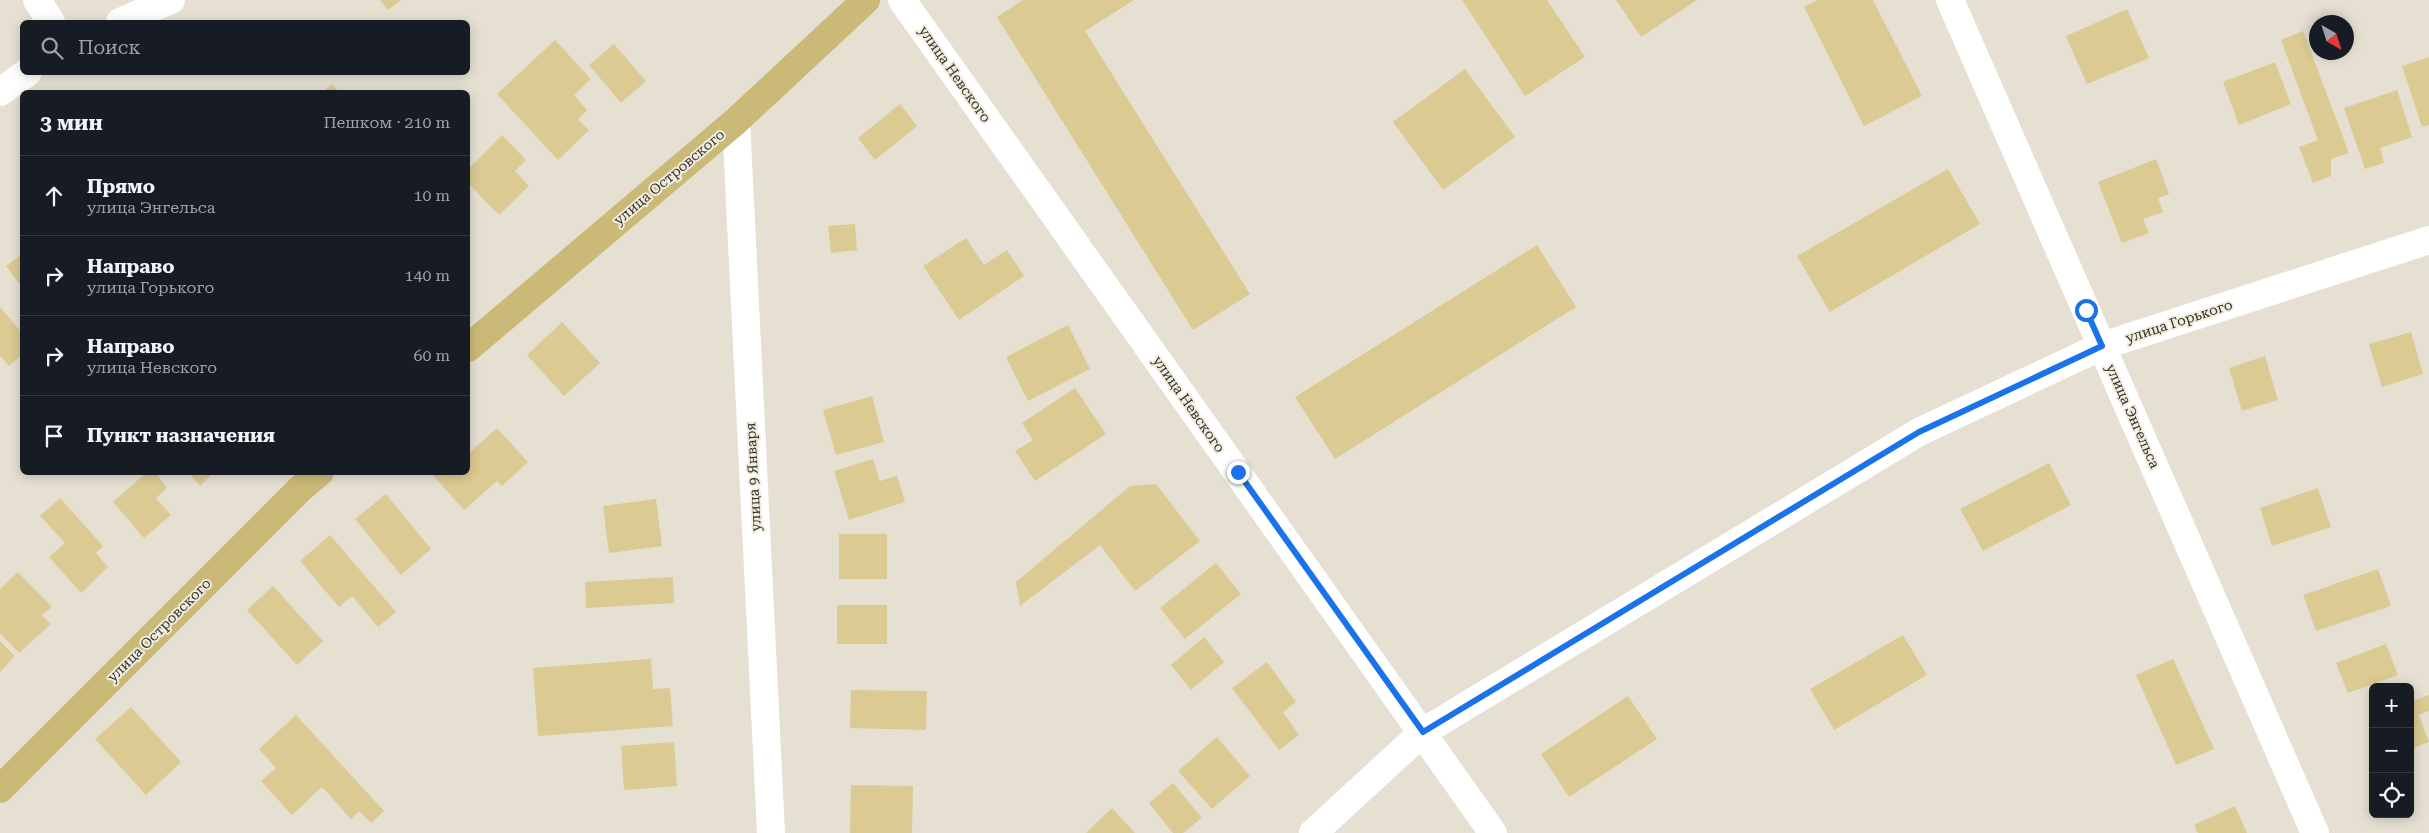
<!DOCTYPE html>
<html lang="ru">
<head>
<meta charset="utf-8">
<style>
  :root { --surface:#171b24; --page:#242831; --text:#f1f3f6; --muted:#9ea1a6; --line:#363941 }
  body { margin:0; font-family:"Roboto Serif",serif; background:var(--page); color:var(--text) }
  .controls { position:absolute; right:15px; bottom:15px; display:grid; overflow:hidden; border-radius:8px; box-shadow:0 2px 12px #0003 }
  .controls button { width:45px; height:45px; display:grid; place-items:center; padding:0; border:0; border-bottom:1px solid var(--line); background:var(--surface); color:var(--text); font:25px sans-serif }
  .compass { position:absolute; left:2309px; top:15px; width:45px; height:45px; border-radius:50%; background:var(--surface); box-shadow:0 2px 12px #0003; rotate:141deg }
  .stop { position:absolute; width:15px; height:15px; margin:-11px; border:4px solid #1a73e8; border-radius:50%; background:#fff }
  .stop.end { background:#1a73e8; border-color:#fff; box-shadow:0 1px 5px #0008 }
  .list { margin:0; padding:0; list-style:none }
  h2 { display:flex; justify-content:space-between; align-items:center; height:65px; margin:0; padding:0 20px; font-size:21px }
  h2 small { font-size:16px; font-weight:400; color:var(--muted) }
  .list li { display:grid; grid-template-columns:32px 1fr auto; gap:15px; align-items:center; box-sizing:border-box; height:80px; padding:0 20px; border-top:1px solid var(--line) }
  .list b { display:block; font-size:19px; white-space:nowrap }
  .list p { margin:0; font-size:16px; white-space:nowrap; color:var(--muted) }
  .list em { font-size:16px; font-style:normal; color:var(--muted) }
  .icon { flex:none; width:28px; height:28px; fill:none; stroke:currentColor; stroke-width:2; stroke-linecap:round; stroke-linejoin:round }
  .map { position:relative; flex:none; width:2429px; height:833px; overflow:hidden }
  .search { position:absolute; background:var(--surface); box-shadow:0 2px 12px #0003; left:20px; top:20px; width:450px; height:55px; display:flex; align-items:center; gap:12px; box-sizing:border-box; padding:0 18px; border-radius:8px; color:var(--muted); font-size:19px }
  .panel { position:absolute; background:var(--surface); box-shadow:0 2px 12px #0003; left:20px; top:90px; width:450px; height:385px; border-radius:8px }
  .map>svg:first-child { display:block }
</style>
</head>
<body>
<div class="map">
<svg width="2429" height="833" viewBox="0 0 2429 833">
  <rect width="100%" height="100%" fill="#e5e0d2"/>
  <!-- building -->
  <path fill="#dcca93" d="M380,0H401L388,10Z
    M1023,0H1134L1085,31L1250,294L1193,330L997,17Z
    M1462,0H1547L1585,57L1525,96Z
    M1616,0H1697L1641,37Z
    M1818,0H1873L1922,96L1864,126L1804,7Z
    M2127,9L2149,58L2087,84L2066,36Z
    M2303,31L2349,153L2331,159V176L2313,183L2299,147L2318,140L2281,40Z
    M555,40L591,79L574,95L587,110L578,119L589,130L558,160L497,94Z
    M614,44L646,81L621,103L589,65Z
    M2429,57V125L2422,127L2402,66Z
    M2275,62L2291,104L2239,125L2223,82Z
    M1465,69L1515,137L1443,190L1393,122Z
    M332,84L339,92H323Z
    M2397,90L2412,137L2380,148L2384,163L2365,169L2344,108Z
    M900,104L917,126L875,160L858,138Z
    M502,135L526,160L515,171L529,186L499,215L468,183V169Z
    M2156,159L2169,194L2158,198L2163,212L2143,219L2149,233L2122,243L2098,182Z
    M1948,169L1980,224L1830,312L1797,256Z
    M855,224L857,250L831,253L828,226Z
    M966,238L984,265L1007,250L1024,276L959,320L923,266Z
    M1537,245L1576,307L1335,459L1295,397Z
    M22,254V287L6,266Z
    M0,307L22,333V355L9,366L0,356Z
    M562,322L600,363L564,396L527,355Z
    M1068,325L1090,369L1028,401L1006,357Z
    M2411,332L2423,374L2382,387L2369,344Z
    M2265,356L2278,400L2242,411L2229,368Z
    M1075,388L1106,434L1035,481L1015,451L1033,440L1022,423Z
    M872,396L884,442L836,455L823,410Z
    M497,428L528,462L502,486L497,481L464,510L430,472H468V454Z
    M873,459L880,481L897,476L905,502L849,520L834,471Z
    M2049,463L2071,505L1983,551L1960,509Z
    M147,472H155L167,488L156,498L171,515L144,538L113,502Z
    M188,472H214L200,486Z
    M1156,484L1200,541L1135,591L1100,545L1020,606L1016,582L1130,486Z
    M2318,488L2331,527L2272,546L2260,508Z
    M386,494L431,549L401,575L355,519Z
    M60,498L103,546L96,553L108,567L81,593L49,557L65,543L40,516Z
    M656,499L662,546L609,553L603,506Z
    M839,534H887V579H839Z
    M330,535L396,612L378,627L352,596L339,607L300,561Z
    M1216,563L1241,594L1185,639L1160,608Z
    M2378,569L2391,606L2316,631L2303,595Z
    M18,572L52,607L42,615L51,624L19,653L0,633V589Z
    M673,577L674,603L586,608L585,582Z
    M273,586L323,641L297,665L247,610Z
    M837,605H887V644H837Z
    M1903,635L1927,675L1834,730L1810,689Z
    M1204,637L1224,662L1191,690L1171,665Z
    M0,641L15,656L0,672Z
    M2386,644L2398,675L2348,693L2336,663Z
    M651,659L653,689L670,688L673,726L538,736L533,668Z
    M2173,659L2214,749L2176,765L2136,675Z
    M1267,662L1296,702L1283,712L1299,735L1279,750L1232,688Z
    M851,690L927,691L926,730L850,728Z
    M2429,695V711L2419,715L2429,742L2410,749V702Z
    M1628,696L1657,739L1569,797L1541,754Z
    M131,707L181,762L146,795L95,739Z
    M296,715L384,811L371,823L359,811L351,819L322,787L292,815L261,781L276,768L259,749Z
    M1217,737L1250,776L1212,809L1178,771Z
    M674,742L677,786L624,790L621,746Z
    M1173,783L1202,818L1183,833H1173L1149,803Z
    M851,785L913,786L912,833H850Z
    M2235,806L2247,833H2198L2194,825Z
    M1112,808L1135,833H1086Z"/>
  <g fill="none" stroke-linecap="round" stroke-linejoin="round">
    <!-- minor -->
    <path stroke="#fff" stroke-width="28" d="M37,0L51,22
      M902,0L1493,833
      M1950,0L2315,833
      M120,22L171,0
      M0,92L28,72
      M736,121L771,833
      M1313,833L1423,732L1919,432L2102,346L2429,240"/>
    <!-- primary -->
    <path stroke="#cbb978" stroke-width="28" d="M468,348L736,121L866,0
      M0,789L301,488L320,472"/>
  </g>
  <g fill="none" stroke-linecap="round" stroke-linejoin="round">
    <!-- route -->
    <path stroke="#1a73e8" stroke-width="6" d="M1238,472L1423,732L1919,432L2102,346L2086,310"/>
  </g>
  <g text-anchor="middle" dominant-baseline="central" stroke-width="4" stroke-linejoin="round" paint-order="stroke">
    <!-- street labels -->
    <g font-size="14" fill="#302e29" stroke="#f2eedf">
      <text transform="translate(955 74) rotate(55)">улица Невского</text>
      <text transform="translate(669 177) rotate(-40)">улица Островского</text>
      <text transform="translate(2179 321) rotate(-18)">улица Горького</text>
      <text transform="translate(1189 404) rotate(55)">улица Невского</text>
      <text transform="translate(2133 416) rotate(66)">улица Энгельса</text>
      <text transform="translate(753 477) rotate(-93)">улица 9 Января</text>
      <text transform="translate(159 630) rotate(-45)">улица Островского</text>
    </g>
  </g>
</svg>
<div class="controls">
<button>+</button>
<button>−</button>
<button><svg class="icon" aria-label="locate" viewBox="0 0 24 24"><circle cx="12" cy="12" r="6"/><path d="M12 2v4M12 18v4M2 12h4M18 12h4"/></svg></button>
</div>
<svg class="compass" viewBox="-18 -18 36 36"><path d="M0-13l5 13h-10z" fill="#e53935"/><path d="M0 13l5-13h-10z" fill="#9ea1a6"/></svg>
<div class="stop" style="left:2086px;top:310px"></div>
<div class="stop end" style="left:1238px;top:472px"></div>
<div class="search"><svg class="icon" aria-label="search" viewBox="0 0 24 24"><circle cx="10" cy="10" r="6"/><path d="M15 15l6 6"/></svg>Поиск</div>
<section class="panel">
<h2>3 мин<small>Пешком · 210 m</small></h2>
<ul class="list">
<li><svg class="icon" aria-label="ahead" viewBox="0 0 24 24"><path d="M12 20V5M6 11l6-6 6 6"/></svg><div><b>Прямо</b><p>улица Энгельса</p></div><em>10 m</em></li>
<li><svg class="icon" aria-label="right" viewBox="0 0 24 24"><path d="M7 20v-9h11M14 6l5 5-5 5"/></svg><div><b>Направо</b><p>улица Горького</p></div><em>140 m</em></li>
<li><svg class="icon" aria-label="right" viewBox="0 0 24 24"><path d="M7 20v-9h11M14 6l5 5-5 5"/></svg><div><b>Направо</b><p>улица Невского</p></div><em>60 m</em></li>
<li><svg class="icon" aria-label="arrive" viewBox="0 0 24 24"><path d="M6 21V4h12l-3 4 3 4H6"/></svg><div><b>Пункт назначения</b></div></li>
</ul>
</section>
</div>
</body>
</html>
